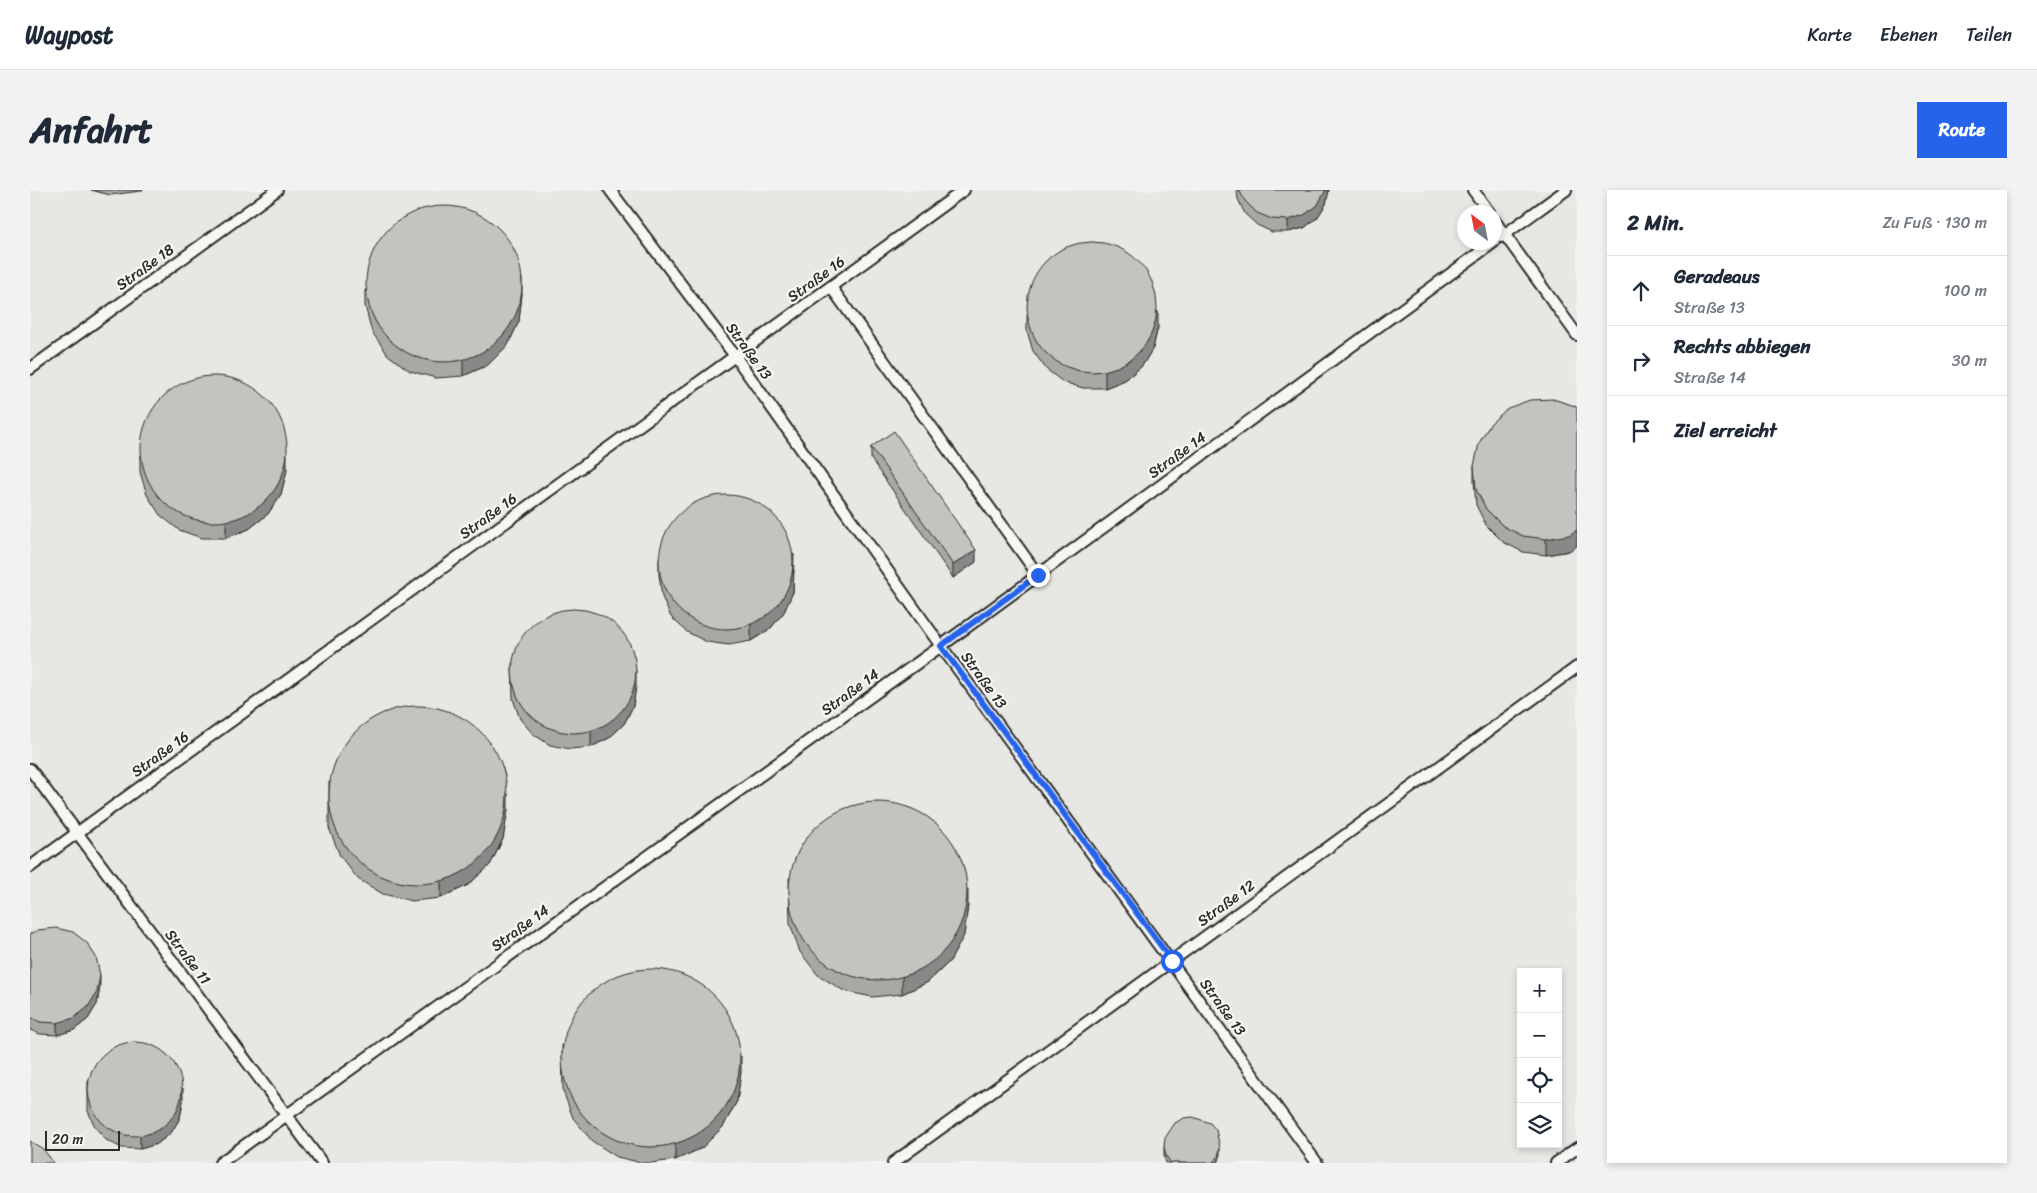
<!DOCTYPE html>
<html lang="de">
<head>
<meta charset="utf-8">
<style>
  :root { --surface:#fff; --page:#f2f2f3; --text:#1f2937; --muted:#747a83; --line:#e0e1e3; --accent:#2563eb }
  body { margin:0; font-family:Sriracha,sans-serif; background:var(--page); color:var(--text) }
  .controls { position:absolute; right:15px; bottom:15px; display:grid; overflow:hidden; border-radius:0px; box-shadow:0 2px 8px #0003 }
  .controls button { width:45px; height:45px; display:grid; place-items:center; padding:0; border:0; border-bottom:1px solid var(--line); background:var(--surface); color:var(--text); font:25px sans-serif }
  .compass { position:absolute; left:1427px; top:15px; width:45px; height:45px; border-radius:50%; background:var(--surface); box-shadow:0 2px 8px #0003; rotate:328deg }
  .scale { position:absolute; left:15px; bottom:12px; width:75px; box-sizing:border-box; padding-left:5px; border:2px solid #2b2b2b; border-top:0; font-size:14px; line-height:18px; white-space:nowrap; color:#2b2b2b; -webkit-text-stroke:4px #f6f6f2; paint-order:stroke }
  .stop { position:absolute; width:15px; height:15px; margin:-11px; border:4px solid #2563eb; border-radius:50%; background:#fff }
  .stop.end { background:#2563eb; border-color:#fff; box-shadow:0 1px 5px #0008 }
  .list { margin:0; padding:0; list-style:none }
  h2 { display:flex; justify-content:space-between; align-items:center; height:65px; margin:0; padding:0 20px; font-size:21px }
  h2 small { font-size:16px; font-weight:400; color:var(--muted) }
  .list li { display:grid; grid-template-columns:32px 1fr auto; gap:15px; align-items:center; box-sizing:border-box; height:70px; padding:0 20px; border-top:1px solid var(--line) }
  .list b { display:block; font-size:19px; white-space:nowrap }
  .list p { margin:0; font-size:16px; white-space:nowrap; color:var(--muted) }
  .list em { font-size:16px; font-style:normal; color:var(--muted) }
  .icon { flex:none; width:28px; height:28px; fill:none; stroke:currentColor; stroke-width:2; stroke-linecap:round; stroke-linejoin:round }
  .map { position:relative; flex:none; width:1547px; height:973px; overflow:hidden; border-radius:0px }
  header { display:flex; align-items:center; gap:30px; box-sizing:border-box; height:70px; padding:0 25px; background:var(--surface); border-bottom:1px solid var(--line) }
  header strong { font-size:24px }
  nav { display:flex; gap:28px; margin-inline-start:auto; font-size:18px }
  .intro { display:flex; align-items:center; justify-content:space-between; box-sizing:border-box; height:120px; padding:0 30px }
  h1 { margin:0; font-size:35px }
  .button { padding:12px 22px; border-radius:0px; background:var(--accent); color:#fff; font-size:18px; font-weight:700 }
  main { display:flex; gap:30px; padding:0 30px }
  aside { flex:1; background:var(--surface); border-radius:0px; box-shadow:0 2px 8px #0003 }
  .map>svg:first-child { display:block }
</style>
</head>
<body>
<header>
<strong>Waypost</strong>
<nav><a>Karte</a><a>Ebenen</a><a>Teilen</a></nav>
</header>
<div class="intro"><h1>Anfahrt</h1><a class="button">Route</a></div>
<main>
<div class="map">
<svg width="1547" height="973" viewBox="0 0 1547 973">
  <rect width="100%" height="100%" fill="#f6f6f2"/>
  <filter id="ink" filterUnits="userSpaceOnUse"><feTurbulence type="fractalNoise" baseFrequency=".02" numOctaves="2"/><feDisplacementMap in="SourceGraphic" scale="10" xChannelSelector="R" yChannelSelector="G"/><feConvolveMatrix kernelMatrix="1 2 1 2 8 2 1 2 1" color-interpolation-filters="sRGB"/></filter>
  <g filter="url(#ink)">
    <!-- built -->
    <path fill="#e7e7e3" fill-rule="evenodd" d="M0,0H1547V973H0ZM1434,22H1464V52H1434ZM1491,782H1528V954H1491Z"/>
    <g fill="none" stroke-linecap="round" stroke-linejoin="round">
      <!-- service casing -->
      <g stroke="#2b2b2b" stroke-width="14">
        <path id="service" d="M580,0L705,166L911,456L1287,973
          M1443,0L1459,22
          M1464,30L1547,145
          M1471,47L1536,0
          M801,97L1008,385
          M0,179L247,0
          M0,579L292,973
          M0,677L934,0
          M190,973L911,456L1464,52
          M863,973L1547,477
          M1526,973L1547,958"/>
      </g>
      <!-- service -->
      <use href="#service" stroke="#f6f6f2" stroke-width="10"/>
    </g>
    <!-- wall -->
    <path fill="#a8a8a5" stroke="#2b2b2b" d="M61,0H113L111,1L80,5Z
      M1207,0H1299L1296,14L1287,28L1274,38L1258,42H1242L1227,35L1215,24L1208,9Z
      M335,100L492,104L489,131L478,155L458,175L433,186L406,188L380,181L358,165L342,142L335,116Z
      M997,125L1128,137L1123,158L1112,176L1095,190L1075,198H1053L1033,192L1016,179L1003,161L997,141Z
      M841,257L946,372L923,388L841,269Z
      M110,266L257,280L251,304L238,324L219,339L196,348H172L149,340L130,325L117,305L110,282Z
      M1444,276L1539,361L1516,365L1493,362L1473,352L1456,335L1446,315L1444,292Z
      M629,369L764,380L763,402L754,422L740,439L721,451L699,455L677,452L657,442L641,427L632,407L629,385Z
      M482,473L606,496L603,516L594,534L579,548L561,557L540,559L520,555L503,544L490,529L483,509Z
      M299,592L478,619L473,649L460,675L438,695L411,708L382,711L353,704L328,689L310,666L299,638Z
      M759,688L938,715L934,745L920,771L898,792L872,804L842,807L814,801L788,785L770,762L760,734Z
      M0,744L70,797L67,814L58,829L44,840L27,845L10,844L0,840Z
      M532,855L711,882L707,911L693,937L672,958L645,970L621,973H613L587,967L562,951L543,928L533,901Z
      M58,891L153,911L150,928L141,943L127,954L110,959L92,958L76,950L65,937L58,921Z
      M1134,957L1190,967L1188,973H1136L1134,965Z"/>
    <!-- shaded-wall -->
    <path fill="#888886" stroke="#2b2b2b" d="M1296,0H1299L1296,14L1287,28L1274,38L1258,42V30Z
      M492,88V104L489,131L478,155L458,175L433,186V170Z
      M1128,121V137L1123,158L1112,176L1095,190L1075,198V182Z
      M257,264V280L251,304L238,324L219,339L196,348V332Z
      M1547,340V356L1539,361L1516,365V349Z
      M946,360V372L923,388V375Z
      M764,364L763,402L754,422L740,439L721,451V435Z
      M606,480V496L603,516L594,534L579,548L561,557V541Z
      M478,603V619L473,649L460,675L438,695L411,708V692Z
      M938,699V715L934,745L920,771L898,792L872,804V788Z
      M70,785V797L67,814L58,829L44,840L27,845V833Z
      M711,866V882L707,911L693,937L672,958L645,970V954Z
      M153,898V911L150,928L141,943L127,954L110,959V946Z
      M1190,958V967L1188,973H1182Z"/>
    <!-- building -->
    <path fill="#c3c3c0" stroke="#2b2b2b" d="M1209,0H1296L1287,16L1274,25L1258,30L1242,29L1227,23L1215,11Z
      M336 94a78 78 0 1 1 156 0a78 78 0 1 1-156 0Z
      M997 117a65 65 0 1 1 130 0a65 65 0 1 1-130 0Z
      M111 259a73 73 0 1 1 146 0a73 73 0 1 1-146 0Z
      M1523,209L1545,216L1547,218V340L1539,345L1516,349L1493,346L1473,336L1456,319L1446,299L1444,276L1449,253L1461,233L1478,218L1500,210Z
      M864,241L946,360L923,375L841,257Z
      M629 372a67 67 0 1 1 134 0a67 67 0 1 1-134 0Z
      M482 481a62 62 0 1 1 124 0a62 62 0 1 1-124 0Z
      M299 605a89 89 0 1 1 178 0a89 89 0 1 1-178 0Z
      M759 701a89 89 0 1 1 178 0a89 89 0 1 1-178 0Z
      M26,738L43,742L57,753L66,767L70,785L67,802L58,817L44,828L27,833L10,832L0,827V744L8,740Z
      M532 868a89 89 0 1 1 178 0a89 89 0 1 1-178 0Z
      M58 899a47 47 0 1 1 94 0a47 47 0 1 1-94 0Z
      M1163,927L1180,933L1186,940L1190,958L1188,967L1182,973H1141L1136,966L1134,957L1135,948L1145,933L1154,928Z
      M0,951L13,959L24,973H0Z"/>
  </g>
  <g fill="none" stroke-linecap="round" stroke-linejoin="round" filter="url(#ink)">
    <!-- route -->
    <path stroke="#2563eb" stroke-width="6" d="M1008,385L911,456L1142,771"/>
  </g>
  <g text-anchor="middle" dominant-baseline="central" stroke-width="4.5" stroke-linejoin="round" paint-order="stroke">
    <!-- street labels -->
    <g font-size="15" fill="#2b2b2b" stroke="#f6f6f2">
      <text transform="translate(115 77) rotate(-36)">Straße 18</text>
      <text transform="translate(786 89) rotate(-36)">Straße 16</text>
      <text transform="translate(719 161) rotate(54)">Straße 13</text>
      <text transform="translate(1147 265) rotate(-36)">Straße 14</text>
      <text transform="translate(458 326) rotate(-36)">Straße 16</text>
      <text transform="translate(954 490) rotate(54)">Straße 13</text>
      <text transform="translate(820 502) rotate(-36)">Straße 14</text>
      <text transform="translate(130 564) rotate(-36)">Straße 16</text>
      <text transform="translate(1196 713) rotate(-36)">Straße 12</text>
      <text transform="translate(490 738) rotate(-36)">Straße 14</text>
      <text transform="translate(158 767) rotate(53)">Straße 11</text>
      <text transform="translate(1193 817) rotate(54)">Straße 13</text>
    </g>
  </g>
</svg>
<div class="controls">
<button>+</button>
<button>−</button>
<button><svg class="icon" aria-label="locate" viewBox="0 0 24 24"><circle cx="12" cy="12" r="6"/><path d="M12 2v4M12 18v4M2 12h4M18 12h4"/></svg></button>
<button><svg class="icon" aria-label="layers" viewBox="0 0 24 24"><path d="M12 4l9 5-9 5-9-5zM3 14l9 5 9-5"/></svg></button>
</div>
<svg class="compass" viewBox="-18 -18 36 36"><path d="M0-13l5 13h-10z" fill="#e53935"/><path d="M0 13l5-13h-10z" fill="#747a83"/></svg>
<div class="scale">20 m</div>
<div class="stop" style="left:1142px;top:771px"></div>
<div class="stop end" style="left:1008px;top:385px"></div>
</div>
<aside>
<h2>2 Min.<small>Zu Fuß · 130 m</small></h2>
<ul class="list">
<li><svg class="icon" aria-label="ahead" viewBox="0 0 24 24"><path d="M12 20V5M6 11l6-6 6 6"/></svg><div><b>Geradeaus</b><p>Straße 13</p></div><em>100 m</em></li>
<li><svg class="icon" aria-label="right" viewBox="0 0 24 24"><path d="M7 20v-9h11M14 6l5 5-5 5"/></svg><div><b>Rechts abbiegen</b><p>Straße 14</p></div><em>30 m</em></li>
<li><svg class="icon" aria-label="arrive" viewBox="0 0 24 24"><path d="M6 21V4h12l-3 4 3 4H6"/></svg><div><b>Ziel erreicht</b></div></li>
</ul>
</aside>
</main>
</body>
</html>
